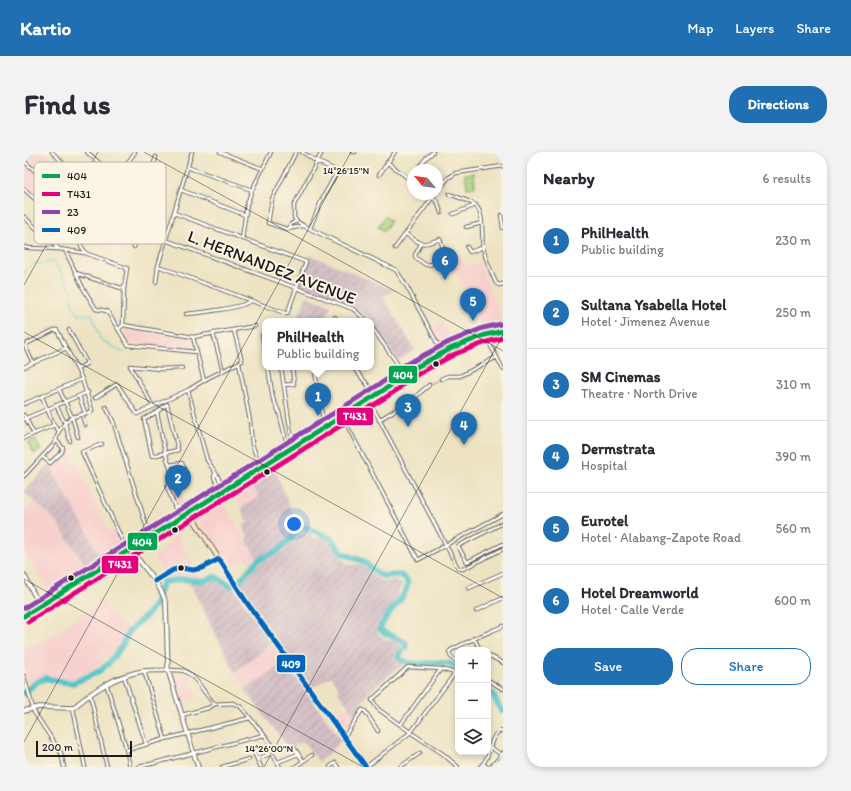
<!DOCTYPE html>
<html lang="en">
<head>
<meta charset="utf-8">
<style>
  :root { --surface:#fff; --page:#f2f2f3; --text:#2b2b33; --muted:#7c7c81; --line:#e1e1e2; --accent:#1f6fb2 }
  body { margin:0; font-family:Itim,sans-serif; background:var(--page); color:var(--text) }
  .controls { position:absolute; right:12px; bottom:12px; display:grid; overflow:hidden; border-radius:8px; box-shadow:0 2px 6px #0003 }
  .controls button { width:36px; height:36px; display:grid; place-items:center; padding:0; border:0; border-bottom:1px solid var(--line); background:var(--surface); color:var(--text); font:20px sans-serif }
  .compass { position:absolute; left:383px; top:12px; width:36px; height:36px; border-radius:50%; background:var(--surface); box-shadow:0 2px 6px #0003; rotate:299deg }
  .scale { position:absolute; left:12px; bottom:10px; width:96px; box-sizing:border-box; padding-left:4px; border:2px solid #1c1c1c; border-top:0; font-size:11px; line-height:14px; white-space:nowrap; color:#1c1c1c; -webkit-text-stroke:3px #fcf5e5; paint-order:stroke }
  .you { position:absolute; left:270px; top:372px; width:14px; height:14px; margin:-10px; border:3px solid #fff; border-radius:50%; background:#1a73e8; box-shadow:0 0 0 6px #1a73e833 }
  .badge { display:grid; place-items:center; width:26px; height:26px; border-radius:50%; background:var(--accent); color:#fff; font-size:13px; font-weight:700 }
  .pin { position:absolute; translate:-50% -33px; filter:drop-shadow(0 1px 2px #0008) }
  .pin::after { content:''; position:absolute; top:21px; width:14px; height:12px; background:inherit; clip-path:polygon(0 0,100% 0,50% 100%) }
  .popup { position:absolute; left:238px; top:166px; width:112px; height:52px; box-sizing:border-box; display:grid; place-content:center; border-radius:8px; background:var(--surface); filter:drop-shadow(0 1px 3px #0005); font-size:13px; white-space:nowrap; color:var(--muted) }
  .popup b { font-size:15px; color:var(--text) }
  .popup::after { content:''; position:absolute; left:50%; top:100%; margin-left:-8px; border:8px solid transparent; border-top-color:var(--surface) }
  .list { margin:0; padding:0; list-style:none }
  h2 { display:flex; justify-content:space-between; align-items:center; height:52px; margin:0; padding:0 16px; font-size:17px }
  h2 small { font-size:13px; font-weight:400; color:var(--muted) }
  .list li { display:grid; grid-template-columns:26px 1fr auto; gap:12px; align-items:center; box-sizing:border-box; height:72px; padding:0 16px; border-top:1px solid var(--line) }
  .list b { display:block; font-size:15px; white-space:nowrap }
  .list p { margin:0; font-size:13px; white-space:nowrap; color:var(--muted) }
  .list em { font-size:13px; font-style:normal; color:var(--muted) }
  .actions { display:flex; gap:8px; padding:12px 16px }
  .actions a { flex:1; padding:9px 0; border:1px solid var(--accent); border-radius:16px; text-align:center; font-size:14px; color:var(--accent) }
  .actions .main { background:var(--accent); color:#fff }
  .icon { flex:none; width:22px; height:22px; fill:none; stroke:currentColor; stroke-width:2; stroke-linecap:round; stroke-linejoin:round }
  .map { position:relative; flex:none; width:479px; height:615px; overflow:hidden; border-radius:16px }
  header { display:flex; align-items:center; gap:24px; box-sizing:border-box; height:56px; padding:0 20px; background:var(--accent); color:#fff }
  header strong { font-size:19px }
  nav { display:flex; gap:22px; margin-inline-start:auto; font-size:14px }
  .intro { display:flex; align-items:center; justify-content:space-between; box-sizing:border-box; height:96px; padding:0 24px }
  h1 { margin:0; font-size:28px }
  .button { padding:10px 18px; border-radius:16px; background:var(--accent); color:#fff; font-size:14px; font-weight:700 }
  main { display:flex; gap:24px; padding:0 24px }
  aside { flex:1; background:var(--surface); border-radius:16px; box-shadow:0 2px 6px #0003 }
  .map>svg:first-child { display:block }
</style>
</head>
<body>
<header>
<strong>Kartio</strong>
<nav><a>Map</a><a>Layers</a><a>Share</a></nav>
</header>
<div class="intro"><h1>Find us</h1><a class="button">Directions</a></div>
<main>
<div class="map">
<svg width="479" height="615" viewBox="0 0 479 615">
  <defs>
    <pattern id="industrial-furrows" width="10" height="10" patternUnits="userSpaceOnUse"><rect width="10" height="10" fill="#d2bec4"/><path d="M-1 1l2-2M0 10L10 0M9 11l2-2" fill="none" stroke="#b4a3a8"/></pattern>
  </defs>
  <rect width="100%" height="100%" fill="#fcf5e5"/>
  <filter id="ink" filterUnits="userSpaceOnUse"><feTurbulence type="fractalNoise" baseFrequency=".025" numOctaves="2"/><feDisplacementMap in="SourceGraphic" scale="8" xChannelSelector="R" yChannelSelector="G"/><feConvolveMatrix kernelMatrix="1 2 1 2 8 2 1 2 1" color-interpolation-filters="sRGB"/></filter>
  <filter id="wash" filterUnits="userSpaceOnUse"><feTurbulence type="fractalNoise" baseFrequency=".012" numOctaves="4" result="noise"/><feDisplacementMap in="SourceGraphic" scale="16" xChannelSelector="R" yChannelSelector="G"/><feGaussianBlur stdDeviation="0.9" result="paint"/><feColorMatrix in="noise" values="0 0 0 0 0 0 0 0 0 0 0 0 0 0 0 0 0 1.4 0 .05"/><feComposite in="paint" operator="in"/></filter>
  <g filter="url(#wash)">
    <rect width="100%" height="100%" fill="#ede3c3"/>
    <!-- built -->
    <path fill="#f7d0ce" d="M0,0H21L41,19L29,32L0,7Z
      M0,11L23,32L12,44L0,33Z
      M436,104L442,115L455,110L478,167L479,173L460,179L450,160L441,137L425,109Z
      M419,170L429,191L418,197L407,175Z
      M101,176L168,187L170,198L105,191L100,185Z
      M44,294L85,380L92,378L101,397L93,399L79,408L25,313Z
      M228,327L231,333L229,334L235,346L217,355L210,338Z
      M153,333L162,355L154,360L145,336Z
      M198,347L233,407L230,411L219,407L206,416L173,368V365L175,361Z
      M11,351L32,369L64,417L27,443L0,398V358Z
      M150,377L172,418L191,408L192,410L173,420V428L160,424L140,430L136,434L133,428L140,420L130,406L149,387L145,380Z
      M77,448L96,472L104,476L96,495L70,518L49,528L21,524L4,531L0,516V496L27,485Z
      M248,492L261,510L221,538L211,520Z
      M161,521L167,526L173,546L156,551L148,525Z
      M324,554L331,563L320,581L309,565Z"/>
    <!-- industrial -->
    <path fill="url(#industrial-furrows)" d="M286,103L370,138L359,145L391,198L374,209L347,169L336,159L322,151L275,134Z
      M283,144L307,154L301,169H272Z
      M25,313L79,408L64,417L32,369L0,340Z
      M249,313L274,374L263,388L253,397L233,407L222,388L224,386L218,374L223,371L217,355L235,346L229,334L231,333L228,327Z
      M279,381H287L288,387L303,385L323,413L338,412L352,426L360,430L371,428L378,432L368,455L353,476L355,483L363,488L374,489L378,492L373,504V509L380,511L345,540L331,563L313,539L315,536L307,524L289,536L250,484L215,433L235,412L260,399Z
      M192,428L202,434L210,437L248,492L211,520L165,430L178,432Z
      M261,510L317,588L306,601L295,610L280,590L264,595L221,538Z"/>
    <!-- garden -->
    <path fill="#aad581" stroke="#63784e" d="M450,21L451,35L443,36L441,22Z
      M361,64L367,69L360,79L354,75Z
      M11,287L17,298L10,302L4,291Z"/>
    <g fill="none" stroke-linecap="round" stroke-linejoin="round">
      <!-- stream -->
      <path stroke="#56c4ca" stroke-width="1" d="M0,122C13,103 13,116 30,109L48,139
        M47,145L50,155L55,163L68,162L77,188L100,201"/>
      <!-- river -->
      <path stroke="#56c4ca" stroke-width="6" d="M464,539L469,542L477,559H479
        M0,541L13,530L21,526L39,530L49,531L74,520L84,512L98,494L105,479L124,462L131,452L139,430L160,427L178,429L191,425L208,434L214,430L234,408L253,399L263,391L278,374L307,386L318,401L339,409L354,422L359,424L371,423H377L381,427L384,431C380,450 361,460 356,477L361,481L381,490L382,495L376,501L375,506C389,517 408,508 422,511C426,511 431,515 434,517"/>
    </g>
  </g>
  <g filter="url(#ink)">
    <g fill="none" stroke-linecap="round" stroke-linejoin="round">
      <!-- minor-tunnel -->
      <path stroke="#c3bba2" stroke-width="2.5" stroke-dasharray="2.5 1" stroke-linecap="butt" d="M405,233L417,227"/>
      <!-- minor casing -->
      <g stroke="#656256" stroke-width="4.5">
        <path id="minor" d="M28,0L47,19L80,47
          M63,0L93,27
          M196,0L239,17
          M272,0L248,47L244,71L263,77L279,74
          M278,0L290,8L311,18L312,22L299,45L286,76
          M298,0L270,53V65L272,69L280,74L372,118L383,135L418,200
          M328,0H331
          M0,9L65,68L111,0
          M363,10L389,30
          M163,15L228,38
          M393,18L402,6L409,0
          M355,23L371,0
          M0,37L49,81L61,100
          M157,38L221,63
          M413,40L424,26L432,21L479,14
          M405,42L414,51L417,61
          M425,42C433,45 444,48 451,53C461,60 457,85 459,96C462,108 467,120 472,131L475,133L479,132
          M429,62L452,53
          M477,63L479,76
          M0,65L35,97
          M87,68L316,152L329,157L343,169
          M442,75L458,71
          M109,76L132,5
          M265,77L267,72L272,69
          M80,80L103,42L135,54
          M382,82C398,93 397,94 416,87L422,105L408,112L402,113L392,106L391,103L397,92
          M218,87L223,52L228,38L247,0
          M0,95L5,96L35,97L61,101L103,116L100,137L99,173L95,177
          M110,95L116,78
          M443,95L446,100L459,95
          M371,96L411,42
          M41,98L59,136L72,157L83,159L104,193L172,200
          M134,114L263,162L282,110L150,61
          M52,121L100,137
          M132,130L134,114L168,0
          M162,162C174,161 219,156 226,149
          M309,169L311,165
          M99,173L169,185L231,174
          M347,174L384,227
          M45,178L63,211L62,212L53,217
          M189,181L199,219
          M238,183L241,199
          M169,185L180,229
          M463,187L479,217
          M215,211L226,269L228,292L236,315
          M0,215L42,196
          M244,215L249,247L255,260L264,297
          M257,215L269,295
          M329,215L352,243
          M291,220L298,262L302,274
          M417,227L424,224H436L473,205
          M260,233L270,232L268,215
          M35,237L48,265L54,285
          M164,238L183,308L193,323L200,338
          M55,244L61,261
          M18,245L30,273L35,279
          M71,246L93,232L113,262L164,238L184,226L218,209L210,179
          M345,248L434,416L439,417L479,397
          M0,252L58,227
          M143,252L154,298L128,304L120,267L133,260Z
          M32,253L41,271L46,289
          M129,254L106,214L136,217L158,216
          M82,255L89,269L126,385
          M133,260L141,300L148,322L143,335L155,366
          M58,262L61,273
          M0,263L10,282
          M318,264L394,408L479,362
          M0,267L64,240
          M355,268L389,247L405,233
          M0,286L30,273
          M78,292L58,300L103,399
          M19,305L26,311L38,300L39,296L32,288
          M145,313L158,311L163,326
          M191,322L190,325L197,340
          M0,324L31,291L35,279L41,271L48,265L67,260L68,258L58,227L33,178H30L2,192L1,194L9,211
          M479,371L434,394L443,410L479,392
          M445,436L479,421
          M452,459L479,446
          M450,486L456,498
          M464,503L479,511
          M434,510L427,505L425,500L427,498C444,489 461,482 479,474
          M144,518C149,518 155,518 160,519C174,525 180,543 191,552L209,551L217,555L250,595
          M120,519L141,587
          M0,524L10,560L37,601L40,615
          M100,524L122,592
          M464,528L479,537
          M82,531L101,592L106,615
          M66,542L83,615
          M49,556L61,615
          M158,563L184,556L191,552
          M377,572L416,518
          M320,585L338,558L341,559L354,579
          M269,594L279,609
          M466,595L478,603
          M103,598L141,587L226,566
          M229,599L237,615
          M233,607L248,601L256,615
          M254,610L274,602
          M459,612L463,615
          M115,615L240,583
          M198,615L225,607
          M271,615L288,603
          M306,615L311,611L314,615
          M342,615L387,580L431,521L417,517L384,515L348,548L354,557L389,582L419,602L434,615
          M376,615L396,601
          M456,615C469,603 463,589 475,579L479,580
          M467,615L479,601"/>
      </g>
      <!-- tertiary casing -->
      <g stroke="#656256" stroke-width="5.5">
        <path id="tertiary" d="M107,397C118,415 137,431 142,452L144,518L174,615
          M0,423L16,454
          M0,559L15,555L49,556C70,538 91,524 119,519C127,518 135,519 144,518"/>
      </g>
      <!-- secondary casing -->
      <g stroke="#656256" stroke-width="6">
        <path id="secondary" d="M165,360L223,451L342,615"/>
      </g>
      <!-- trunk casing -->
      <g stroke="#656256" stroke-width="6">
        <path id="trunk" d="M369,232C390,229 415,209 435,199C447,193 460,190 471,182
          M0,464L352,243L369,232L381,221L428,196L461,183L479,179"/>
      </g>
      <!-- minor -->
      <use href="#minor" stroke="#fff" stroke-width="2.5"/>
      <!-- tertiary -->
      <use href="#tertiary" stroke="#fff" stroke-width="3.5"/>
      <!-- secondary -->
      <use href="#secondary" stroke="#fbe5cf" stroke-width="4"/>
      <!-- trunk -->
      <use href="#trunk" stroke="#f6be87" stroke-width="4.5"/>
      <!-- bus-1 casing -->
      <g stroke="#fcf5e5" stroke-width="8">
        <path id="bus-1" d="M0,464L352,243L369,232L381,221L428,196L461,183L479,179"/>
      </g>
      <!-- bus-2 casing -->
      <g stroke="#fcf5e5" stroke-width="8">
        <path id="bus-2" d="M4,470L356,249L373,238L385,227L431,202L463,190L479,186"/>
      </g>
      <!-- bus-3 casing -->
      <g stroke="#fcf5e5" stroke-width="8">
        <path id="bus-3" d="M0,456L348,237L365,226L377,215L425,190L459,176L477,172"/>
      </g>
      <!-- bus-4 casing -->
      <g stroke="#fcf5e5" stroke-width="8">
        <path id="bus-4" d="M195,407L223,451L342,615
          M131,429L149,418L157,416L169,418L178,416L195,407"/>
      </g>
      <!-- bus-1 -->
      <use href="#bus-1" stroke="#00a651" stroke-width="5"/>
      <!-- bus-2 -->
      <use href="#bus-2" stroke="#e5007d" stroke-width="5"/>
      <!-- bus-3 -->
      <use href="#bus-3" stroke="#8e44ad" stroke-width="5"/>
      <!-- bus-4 -->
      <use href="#bus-4" stroke="#0065bd" stroke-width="5"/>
    </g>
  </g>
  <!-- ticks -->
  <path fill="none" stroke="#1c1c1c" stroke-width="1" stroke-opacity="0.45" d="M120,0L479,199M0,133L74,0M0,180L479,446M0,427L339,615M0,590L327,0M240,615L479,183"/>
  <!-- markers -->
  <g fill="#1c1c1c" stroke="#fcf5e5" stroke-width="1.5">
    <circle cx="412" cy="212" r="3.5"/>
    <circle cx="243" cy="320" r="3.5"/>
    <circle cx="151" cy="378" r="3.5"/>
    <circle cx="157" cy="416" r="3.5"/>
    <circle cx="47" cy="426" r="3.5"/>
  </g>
  <g text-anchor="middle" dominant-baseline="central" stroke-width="4" stroke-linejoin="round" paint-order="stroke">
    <!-- street labels -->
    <g font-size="17" fill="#1c1c1c" stroke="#fcf5e5">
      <text transform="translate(248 115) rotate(21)">L. HERNANDEZ AVENUE</text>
    </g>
  </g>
  <!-- legend -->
  <rect x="10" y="10" width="132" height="82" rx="6" fill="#fcf5e5" stroke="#b9b4a9" stroke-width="1"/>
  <rect x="18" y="22" width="18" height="4" fill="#00a651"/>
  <rect x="18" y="40" width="18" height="4" fill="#e5007d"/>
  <rect x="18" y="58" width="18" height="4" fill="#8e44ad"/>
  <rect x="18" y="76" width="18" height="4" fill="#0065bd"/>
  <g font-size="11" fill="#1c1c1c">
    <text x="43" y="28">404</text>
    <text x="43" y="46">T431</text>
    <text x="43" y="64">23</text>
    <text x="43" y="82">409</text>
  </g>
  <g font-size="10" text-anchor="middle" fill="#1c1c1c" stroke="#fcf5e5" stroke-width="4" stroke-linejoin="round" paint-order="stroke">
    <text x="322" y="22">14°26'15"N</text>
    <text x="245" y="600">14°26'00"N</text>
  </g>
  <g stroke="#fcf5e5" stroke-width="1.5">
    <rect x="364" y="213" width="30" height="19" rx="4" fill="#00a651"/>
    <rect x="312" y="255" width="38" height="19" rx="4" fill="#e5007d"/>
    <rect x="103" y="380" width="31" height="19" rx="4" fill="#00a651"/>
    <rect x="77" y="403" width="38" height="19" rx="4" fill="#e5007d"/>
    <rect x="252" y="502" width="30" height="19" rx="4" fill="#0065bd"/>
  </g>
  <g font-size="11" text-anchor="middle" font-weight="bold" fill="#fff">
    <text x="379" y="227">404</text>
    <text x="331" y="268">T431</text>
    <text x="118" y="394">404</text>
    <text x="96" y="416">T431</text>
    <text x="267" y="516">409</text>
  </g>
</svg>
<div class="controls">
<button>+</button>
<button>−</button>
<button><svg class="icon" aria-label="layers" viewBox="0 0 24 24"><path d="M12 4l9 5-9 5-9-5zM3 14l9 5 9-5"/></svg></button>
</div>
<svg class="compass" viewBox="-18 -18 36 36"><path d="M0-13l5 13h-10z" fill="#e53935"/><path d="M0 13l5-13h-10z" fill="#7c7c81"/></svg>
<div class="scale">200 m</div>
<div class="you"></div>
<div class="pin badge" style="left:294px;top:264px">1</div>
<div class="popup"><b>PhilHealth</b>Public building</div>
<div class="pin badge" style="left:154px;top:346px">2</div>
<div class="pin badge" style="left:384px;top:275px">3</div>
<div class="pin badge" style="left:440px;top:293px">4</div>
<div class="pin badge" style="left:449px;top:169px">5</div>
<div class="pin badge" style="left:421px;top:128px">6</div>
</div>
<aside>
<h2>Nearby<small>6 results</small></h2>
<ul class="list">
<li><span class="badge">1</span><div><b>PhilHealth</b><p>Public building</p></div><em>230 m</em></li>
<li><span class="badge">2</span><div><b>Sultana Ysabella Hotel</b><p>Hotel · Jimenez Avenue</p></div><em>250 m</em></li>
<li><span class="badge">3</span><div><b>SM Cinemas</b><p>Theatre · North Drive</p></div><em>310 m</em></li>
<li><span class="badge">4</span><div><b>Dermstrata</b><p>Hospital</p></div><em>390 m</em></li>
<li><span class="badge">5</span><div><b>Eurotel</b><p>Hotel · Alabang-Zapote Road</p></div><em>560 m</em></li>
<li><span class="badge">6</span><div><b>Hotel Dreamworld</b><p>Hotel · Calle Verde</p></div><em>600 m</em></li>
</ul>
<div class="actions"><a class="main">Save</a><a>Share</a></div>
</aside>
</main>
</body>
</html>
